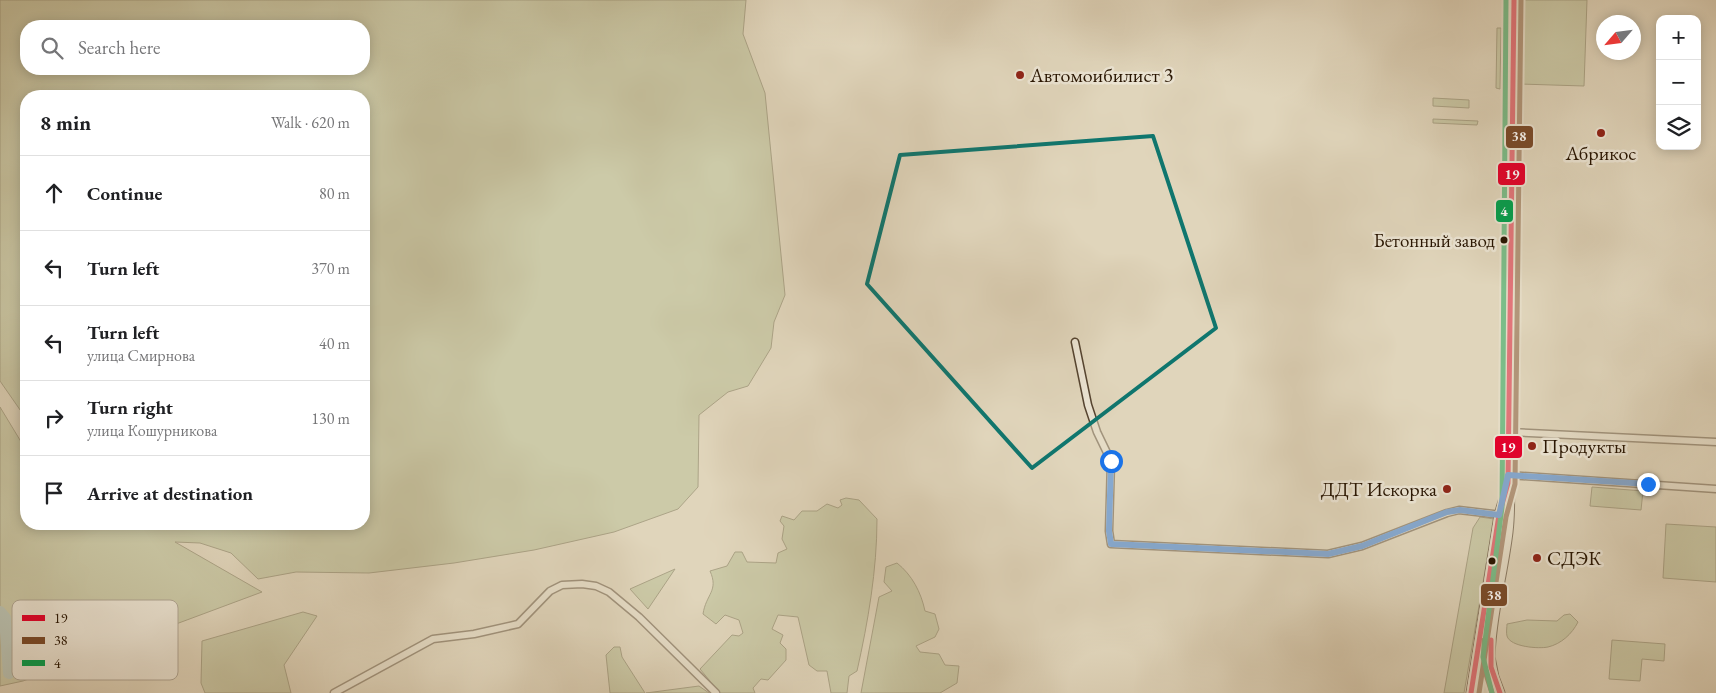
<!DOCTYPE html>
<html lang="en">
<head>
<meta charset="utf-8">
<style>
  :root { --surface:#fff; --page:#f6f6f6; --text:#202124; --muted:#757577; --line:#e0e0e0 }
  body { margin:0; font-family:"EB Garamond",serif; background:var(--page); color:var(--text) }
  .controls { position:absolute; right:15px; top:15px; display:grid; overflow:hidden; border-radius:10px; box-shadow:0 2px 12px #0003 }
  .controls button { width:45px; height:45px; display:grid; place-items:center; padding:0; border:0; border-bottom:1px solid var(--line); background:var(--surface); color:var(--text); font:25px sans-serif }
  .compass { position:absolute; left:1596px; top:15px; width:45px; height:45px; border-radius:50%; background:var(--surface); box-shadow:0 2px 12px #0003; rotate:242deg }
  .stop { position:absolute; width:15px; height:15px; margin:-11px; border:4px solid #1a73e8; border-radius:50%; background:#fff }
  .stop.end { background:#1a73e8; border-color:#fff; box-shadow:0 1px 5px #0008 }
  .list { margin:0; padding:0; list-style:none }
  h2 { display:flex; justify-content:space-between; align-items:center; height:65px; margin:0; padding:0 20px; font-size:21px }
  h2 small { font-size:16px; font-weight:400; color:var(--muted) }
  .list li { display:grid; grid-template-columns:32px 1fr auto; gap:15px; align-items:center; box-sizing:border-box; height:75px; padding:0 20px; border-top:1px solid var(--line) }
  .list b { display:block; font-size:19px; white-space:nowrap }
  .list p { margin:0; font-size:16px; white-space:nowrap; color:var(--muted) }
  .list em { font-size:16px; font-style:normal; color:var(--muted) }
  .icon { flex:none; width:28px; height:28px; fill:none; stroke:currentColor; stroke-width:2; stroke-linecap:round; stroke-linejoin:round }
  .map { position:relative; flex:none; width:1716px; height:693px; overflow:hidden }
  .search { position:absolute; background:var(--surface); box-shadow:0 2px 12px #0003; left:20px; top:20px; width:350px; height:55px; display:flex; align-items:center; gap:12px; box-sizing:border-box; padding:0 18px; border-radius:20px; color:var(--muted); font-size:19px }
  .panel { position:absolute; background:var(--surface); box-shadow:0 2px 12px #0003; left:20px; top:90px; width:350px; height:440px; border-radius:20px }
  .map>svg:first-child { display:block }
</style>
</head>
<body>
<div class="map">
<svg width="1716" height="693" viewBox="0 0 1716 693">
  <rect width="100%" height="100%" fill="#e0d5bb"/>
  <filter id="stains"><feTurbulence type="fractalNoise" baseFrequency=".004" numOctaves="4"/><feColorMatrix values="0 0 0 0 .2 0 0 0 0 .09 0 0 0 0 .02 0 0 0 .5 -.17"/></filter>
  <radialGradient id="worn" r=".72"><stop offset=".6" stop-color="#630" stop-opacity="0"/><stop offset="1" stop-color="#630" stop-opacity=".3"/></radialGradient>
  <!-- green -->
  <path fill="#b3bd90" stroke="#6d6848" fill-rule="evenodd" d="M0,0H746L743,34L765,93L785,295L774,322L771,348L748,386L728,392L699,415L698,487L678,509L614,532L534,550L454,563L369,573L296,572L258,579L231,553L200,543L175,542L262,592L23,681L0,686V407L26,450V524H126L132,526L130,524H364V96H26V425L25,417L0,381ZM26,26H364V69H26Z
    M1521,0H1587L1584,86L1520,84Z
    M1497,28H1501L1500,89L1496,88Z
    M1433,98L1469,100V108L1433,106Z
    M1433,119L1478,121L1477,125L1433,123Z
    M1592,487L1643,491L1641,510L1590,506Z
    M846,498L859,500L877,519C877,570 868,622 857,671L849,676L847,693H831L827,671H817L809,665L798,617L778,615L772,629L783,635L780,643L786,649V660L768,680L761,679L753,688L755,693H720L700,669L732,635L739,636L743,633L739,620L725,615L716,624L703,614C706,594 719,591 710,571L727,566L735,552H742L747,562L776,563L778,553L787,549L782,539L784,526L780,521L782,516L794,520L802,511H817L827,504L838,508L842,505L840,500Z
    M1480,517L1494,519L1464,693H1444L1473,528Z
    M1666,524L1716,527V582L1663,578Z
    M897,563C912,575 921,592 925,611L935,614L939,629L935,637L916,646L920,652L939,654L945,665L959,666L957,683L940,693H861L879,597L892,591L884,582L886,567Z
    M675,569L648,609L630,589Z
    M303,612L317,616L284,665L291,693H205L201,683L202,641Z
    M1570,614L1578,622C1572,634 1561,644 1548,647C1539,649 1510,647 1507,636C1506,633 1507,627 1507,624L1527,620L1557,621L1564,615Z
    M1612,640L1665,644L1664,661L1642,659L1640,681L1609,679Z
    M614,647H620L622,657L645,693H610L606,655Z
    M699,686L709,693H646Z"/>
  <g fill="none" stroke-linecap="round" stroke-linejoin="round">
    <!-- river -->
    <path stroke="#95b8b6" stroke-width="12" d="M0,612L5,618L9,673"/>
    <!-- minor casing -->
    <g stroke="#554430" stroke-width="9">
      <path id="minor" d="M1075,342L1088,405L1097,432L1111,461L1109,531L1111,544L1328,554L1362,546L1447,513L1459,510L1502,515
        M1509,432L1716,442
        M1508,475L1716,489
        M334,693L433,639L474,634L518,624L550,591L562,585L582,584L596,586L609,592L639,617L716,693"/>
    </g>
    <!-- secondary casing -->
    <g stroke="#271401" stroke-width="11">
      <path id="secondary" d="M1471,693L1499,515L1507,488
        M1500,693L1494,677L1490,657C1491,615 1503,574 1508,532C1512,499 1508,466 1509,432L1514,0"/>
    </g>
    <!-- minor -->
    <use href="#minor" stroke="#ebe4d3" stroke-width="6"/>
    <!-- secondary -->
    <use href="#secondary" stroke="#ebe4d3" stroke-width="9"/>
    <!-- bus-1 casing -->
    <g stroke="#ebe4d3" stroke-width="9">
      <path id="bus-1" d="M1491,640V667L1500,693
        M1471,693L1499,515L1508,483L1514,0"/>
    </g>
    <!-- bus-2 casing -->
    <g stroke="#ebe4d3" stroke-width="9">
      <path id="bus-2" d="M1484,640V668L1492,693
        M1479,693L1506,517L1515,484L1521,0"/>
    </g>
    <!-- bus-3 casing -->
    <g stroke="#ebe4d3" stroke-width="9">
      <path id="bus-3" d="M1492,693L1483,657L1502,507L1506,0"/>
    </g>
    <!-- bus-1 -->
    <use href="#bus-1" stroke="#e4002b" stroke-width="5"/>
    <!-- bus-2 -->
    <use href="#bus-2" stroke="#7a4b2a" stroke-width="5"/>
    <!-- bus-3 -->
    <use href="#bus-3" stroke="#029f4d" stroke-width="5"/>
  </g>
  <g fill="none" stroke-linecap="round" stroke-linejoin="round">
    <!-- route -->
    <path stroke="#1a73e8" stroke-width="6" d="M1111,461L1109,531L1111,544L1328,554L1362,546L1447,512L1460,510L1499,515L1508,475L1648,484"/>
  </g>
  <!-- marked area -->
  <path d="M0 0H1716V693H0ZM1153,136L1216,328L1032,468L867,284L900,155Z" fill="#e0d5bb" fill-opacity=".55" fill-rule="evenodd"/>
  <path fill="none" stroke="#0f766e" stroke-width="4" stroke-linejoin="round" d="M1153,136L1216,328L1032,468L867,284L900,155Z"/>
  <!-- markers -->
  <g fill="#8f2418" stroke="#ebe4d3" stroke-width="2">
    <circle cx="1020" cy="75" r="5"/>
    <circle cx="1601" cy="133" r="5"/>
    <circle cx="1532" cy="446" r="5"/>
    <circle cx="1447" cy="489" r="5"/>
    <circle cx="1537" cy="558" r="5"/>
  </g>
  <g fill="#271401" stroke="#ebe4d3" stroke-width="2">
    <circle cx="1504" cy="240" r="4.5"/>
    <circle cx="1492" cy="561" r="4.5"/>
  </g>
  <g text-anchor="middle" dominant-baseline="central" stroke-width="5" stroke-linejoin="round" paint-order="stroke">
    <!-- bus labels -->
    <g font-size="19" fill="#271401" stroke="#ebe4d3" text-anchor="end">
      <text x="1495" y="240">Бетонный завод</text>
    </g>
    <!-- poi labels -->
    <g font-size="20" fill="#271401" stroke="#ebe4d3" text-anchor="start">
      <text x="1030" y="75">Автомоибилист 3</text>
      <text x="1601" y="153" text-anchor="middle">Абрикос</text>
      <text x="1542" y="446">Продукты</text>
      <text x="1437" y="489" text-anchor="end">ДДТ Искорка</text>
      <text x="1547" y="558">СДЭК</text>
    </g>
  </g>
  <!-- legend -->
  <rect x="12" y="600" width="166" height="80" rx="8" fill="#ebe4d3" stroke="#b0a694" stroke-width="1"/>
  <rect x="22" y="615" width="23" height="6" fill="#e4002b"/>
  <rect x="22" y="637" width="23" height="7" fill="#7a4b2a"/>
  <rect x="22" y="660" width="23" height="6" fill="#029f4d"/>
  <g font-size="14" fill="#271401">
    <text x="54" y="623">19</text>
    <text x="54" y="645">38</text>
    <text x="54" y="668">4</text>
  </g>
  <g stroke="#ebe4d3" stroke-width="2">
    <rect x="1505" y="125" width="29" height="24" rx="5" fill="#7a4b2a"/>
    <rect x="1497" y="162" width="29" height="24" rx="5" fill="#e4002b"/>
    <rect x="1495" y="199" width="19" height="24" rx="5" fill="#029f4d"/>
    <rect x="1494" y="435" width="29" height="24" rx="5" fill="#e4002b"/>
    <rect x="1480" y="583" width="28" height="24" rx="5" fill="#7a4b2a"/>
  </g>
  <g font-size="14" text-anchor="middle" font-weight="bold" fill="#fff">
    <text x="1519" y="141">38</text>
    <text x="1512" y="179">19</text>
    <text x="1504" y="216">4</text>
    <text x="1508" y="452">19</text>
    <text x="1494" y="600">38</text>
  </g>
  <rect width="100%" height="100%" filter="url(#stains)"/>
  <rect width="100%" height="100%" fill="url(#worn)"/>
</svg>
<div class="controls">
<button>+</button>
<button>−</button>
<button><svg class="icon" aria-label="layers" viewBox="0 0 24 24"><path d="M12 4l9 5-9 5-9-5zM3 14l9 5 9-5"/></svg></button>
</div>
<svg class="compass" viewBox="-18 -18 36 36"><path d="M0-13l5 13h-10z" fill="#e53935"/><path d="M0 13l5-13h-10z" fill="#757577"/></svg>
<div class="stop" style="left:1111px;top:461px"></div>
<div class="stop end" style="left:1648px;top:484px"></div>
<div class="search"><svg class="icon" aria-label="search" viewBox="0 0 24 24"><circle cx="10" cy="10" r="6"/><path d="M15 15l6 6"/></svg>Search here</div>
<section class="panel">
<h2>8 min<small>Walk · 620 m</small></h2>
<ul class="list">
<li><svg class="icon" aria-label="ahead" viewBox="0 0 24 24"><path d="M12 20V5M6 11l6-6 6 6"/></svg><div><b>Continue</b></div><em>80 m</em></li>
<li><svg class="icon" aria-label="left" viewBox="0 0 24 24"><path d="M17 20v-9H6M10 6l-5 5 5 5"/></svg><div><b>Turn left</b></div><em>370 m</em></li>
<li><svg class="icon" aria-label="left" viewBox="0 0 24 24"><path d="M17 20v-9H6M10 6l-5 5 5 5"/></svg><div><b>Turn left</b><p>улица Смирнова</p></div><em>40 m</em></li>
<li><svg class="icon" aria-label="right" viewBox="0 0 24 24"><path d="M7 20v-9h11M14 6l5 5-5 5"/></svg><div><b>Turn right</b><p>улица Кошурникова</p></div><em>130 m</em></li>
<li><svg class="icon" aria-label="arrive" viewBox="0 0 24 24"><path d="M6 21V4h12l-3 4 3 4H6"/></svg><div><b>Arrive at destination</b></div></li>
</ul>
</section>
</div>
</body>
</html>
